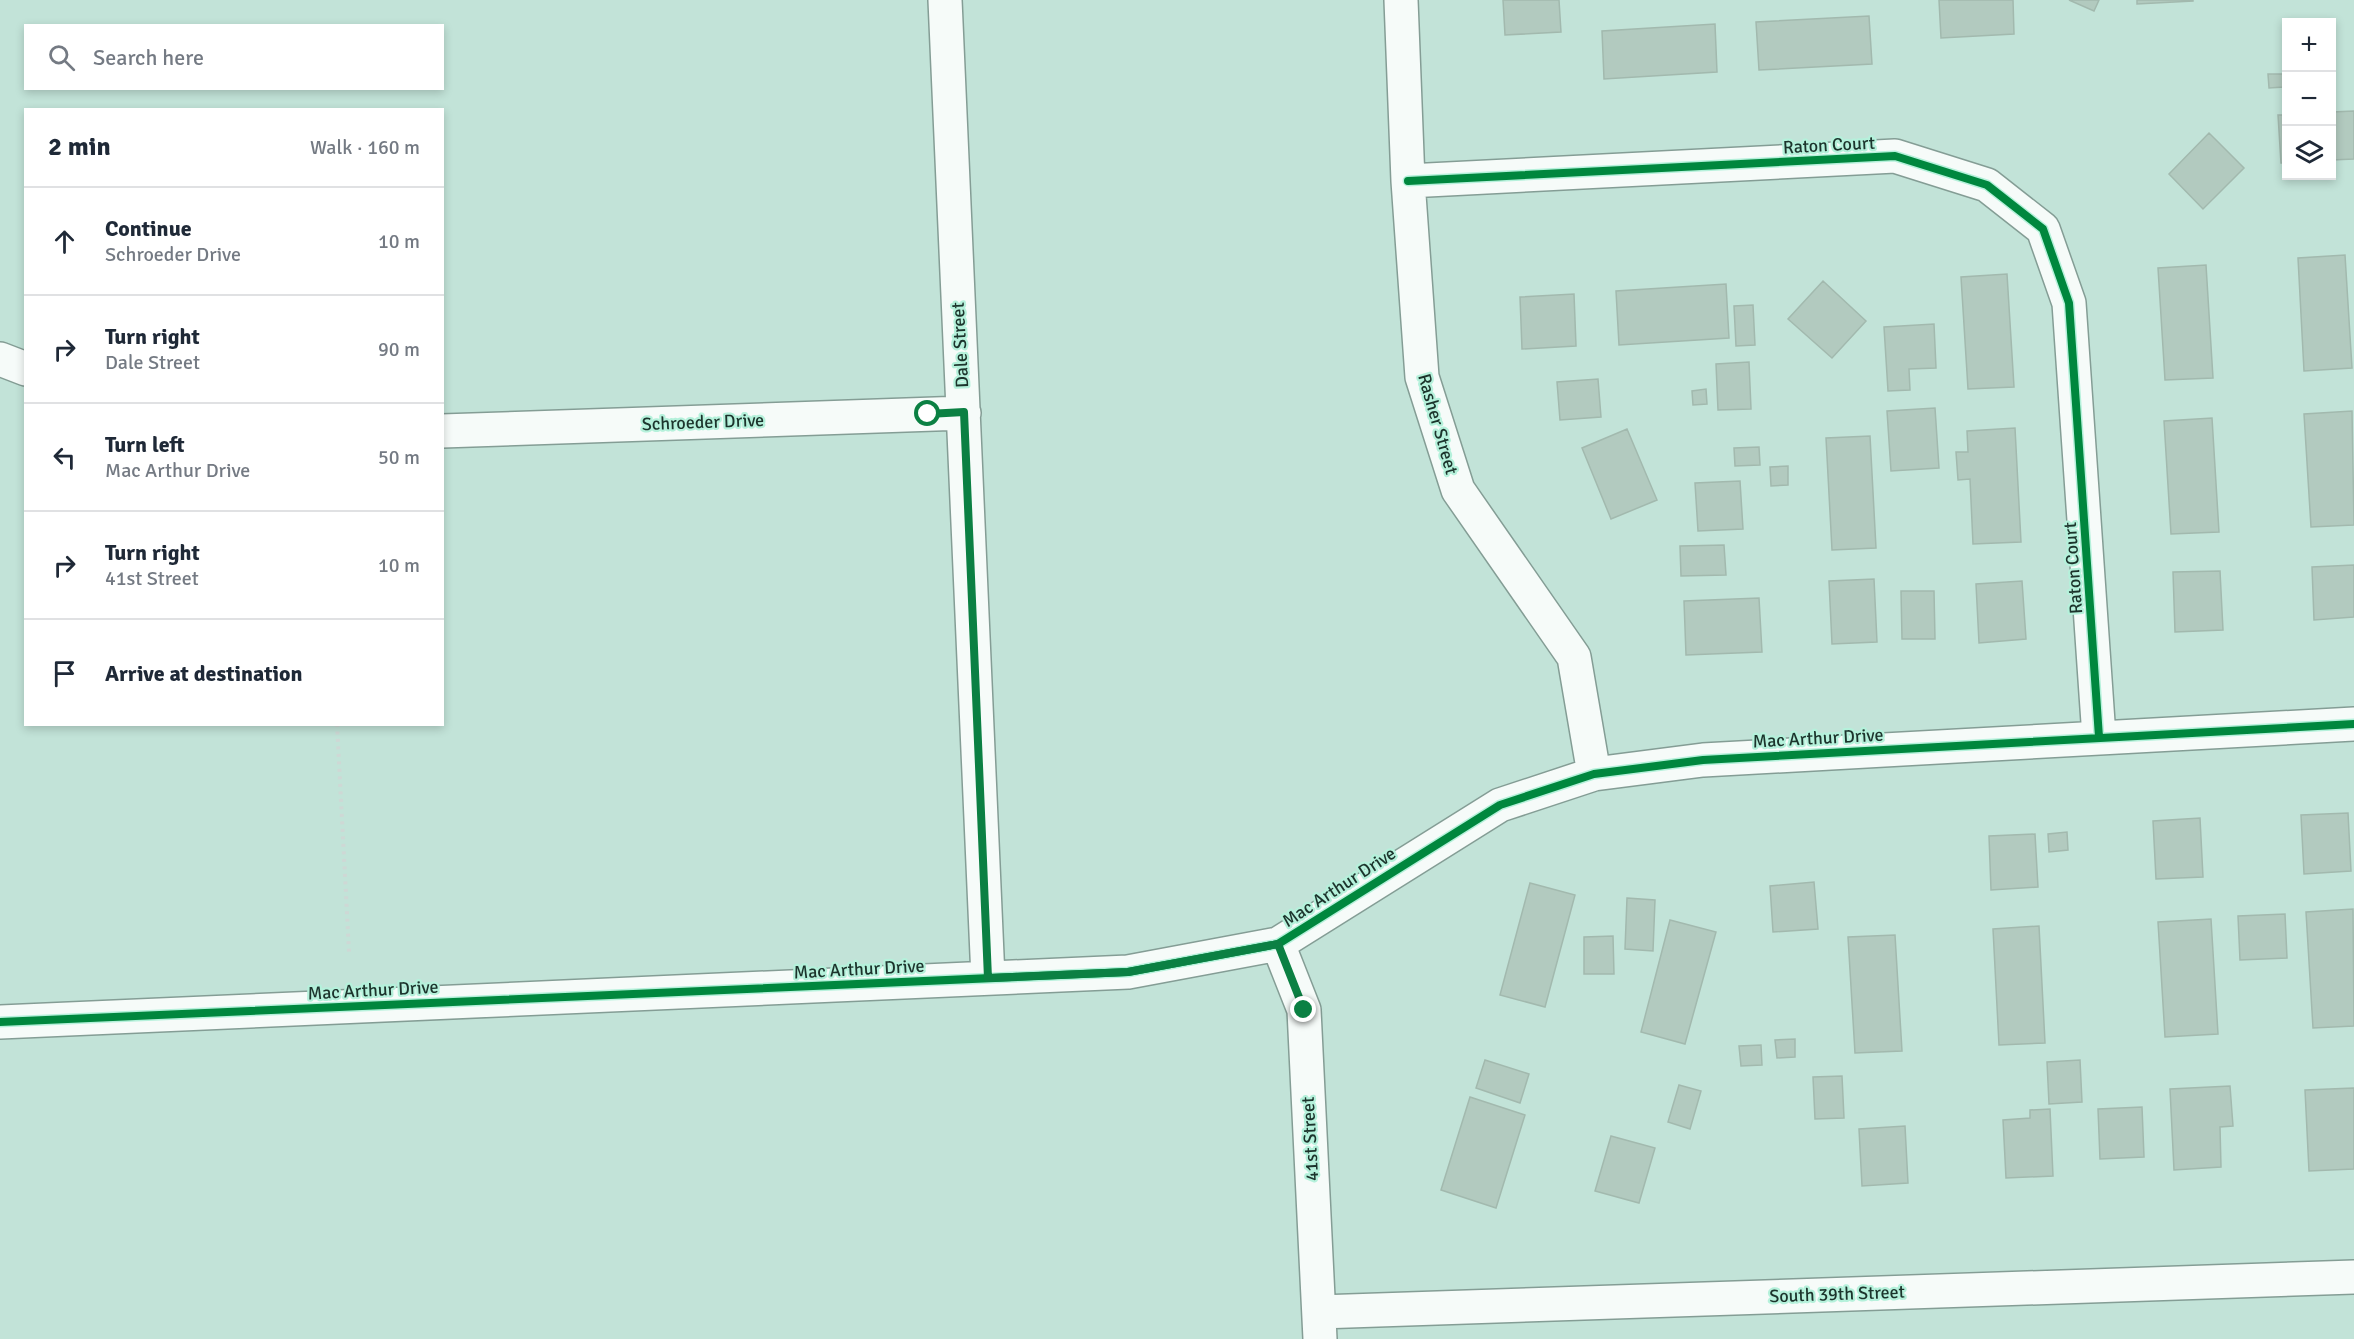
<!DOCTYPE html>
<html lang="en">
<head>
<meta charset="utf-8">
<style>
  :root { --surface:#fff; --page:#f2f2f3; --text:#1f2937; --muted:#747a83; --line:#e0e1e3 }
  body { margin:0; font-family:Signika,sans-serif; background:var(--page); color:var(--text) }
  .controls { position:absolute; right:18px; top:18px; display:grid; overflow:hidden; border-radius:0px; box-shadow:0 3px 9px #0003 }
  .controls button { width:54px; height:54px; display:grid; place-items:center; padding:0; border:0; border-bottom:2px solid var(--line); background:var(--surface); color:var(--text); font:30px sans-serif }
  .stop { position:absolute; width:18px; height:18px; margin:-14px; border:4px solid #0b8043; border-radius:50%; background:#fff }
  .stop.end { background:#0b8043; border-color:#fff; box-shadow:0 2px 6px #0008 }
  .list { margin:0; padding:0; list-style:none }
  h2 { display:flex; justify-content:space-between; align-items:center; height:78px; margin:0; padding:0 24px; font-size:26px }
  h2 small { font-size:20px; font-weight:400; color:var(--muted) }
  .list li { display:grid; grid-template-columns:39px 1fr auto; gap:18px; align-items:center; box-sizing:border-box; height:108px; padding:0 24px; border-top:2px solid var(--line) }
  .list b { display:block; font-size:22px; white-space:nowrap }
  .list p { margin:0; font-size:20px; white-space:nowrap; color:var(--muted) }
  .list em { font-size:20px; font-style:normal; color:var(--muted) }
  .icon { flex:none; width:33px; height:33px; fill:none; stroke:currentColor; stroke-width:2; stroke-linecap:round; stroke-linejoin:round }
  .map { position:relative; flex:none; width:2354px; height:1339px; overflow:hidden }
  .search { position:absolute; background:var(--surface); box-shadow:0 3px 9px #0003; left:24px; top:24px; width:420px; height:66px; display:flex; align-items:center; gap:15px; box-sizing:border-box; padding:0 21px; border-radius:0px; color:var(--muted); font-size:22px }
  .panel { position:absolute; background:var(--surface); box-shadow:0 3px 9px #0003; left:24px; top:108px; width:420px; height:618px; border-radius:0px }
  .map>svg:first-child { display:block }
</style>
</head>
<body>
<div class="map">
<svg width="2354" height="1339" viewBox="0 0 2354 1339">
  <rect width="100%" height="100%" fill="#c2e3d8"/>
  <!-- building -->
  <path fill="#b2cabf" stroke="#a2b9ae" stroke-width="1.5" d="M1503,0H1559L1561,32L1505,35Z
    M1939,0H2013L2014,34L1941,38Z
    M2069,0H2099L2094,11Z
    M2137,0H2193V1L2137,4Z
    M1869,16L1872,64L1759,70L1756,22Z
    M1715,24L1717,72L1604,79L1602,31Z
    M2268,74H2283L2284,87L2269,88Z
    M2354,111V159L2332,160V112Z
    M2278,115H2286V163H2281Z
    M2209,133L2244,168L2203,209L2169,174Z
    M2345,255L2352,368L2304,371L2298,258Z
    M2206,265L2213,378L2165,380L2158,268Z
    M2007,274L2014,387L1968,389L1961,277Z
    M1823,281L1866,321L1832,358L1788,319Z
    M1726,284L1729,338L1619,345L1616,291Z
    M1574,294L1576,346L1522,349L1520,297Z
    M1753,305L1755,345L1736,346L1734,306Z
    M1934,324L1936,368L1909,369L1910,390L1888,391L1884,327Z
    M1749,362L1751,409L1718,410L1716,364Z
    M1598,379L1601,417L1560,420L1557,382Z
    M1706,389L1707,404L1693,405L1692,391Z
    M1935,408L1939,468L1891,471L1887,411Z
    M2352,411L2354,525L2311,527L2304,414Z
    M2212,418L2219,532L2171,534L2164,421Z
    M2015,428L2021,542L1973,544L1970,479L1958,480L1956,452H1968L1967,431Z
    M1627,429L1657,500L1611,519L1582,448Z
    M1870,436L1876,548L1832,550L1826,438Z
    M1759,447L1760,465L1735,466L1734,448Z
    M1788,466V485L1771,486L1770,467Z
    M1740,481L1743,529L1698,531L1695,483Z
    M1724,545L1726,575L1681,576L1680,546Z
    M2354,565V617L2314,620L2312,567Z
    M2220,571L2223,630L2175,632L2173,572Z
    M1874,579L1877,642L1832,644L1829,581Z
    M2022,581L2026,639L1979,643L1976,584Z
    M1901,591H1934L1935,639H1902Z
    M1759,598L1762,652L1686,655L1684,601Z
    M2348,813L2351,871L2304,874L2301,815Z
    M2200,818L2203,877L2156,879L2153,821Z
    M2067,832L2068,850L2049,852L2048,834Z
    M2035,834L2038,887L1991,890L1989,836Z
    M1814,882L1818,929L1773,932L1770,886Z
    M1530,883L1575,895L1545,1007L1500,995Z
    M1627,898L1655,900L1653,951L1625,949Z
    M2353,909L2354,1026L2313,1028L2306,912Z
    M2285,914L2287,958L2240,960L2238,916Z
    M2211,919L2218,1034L2165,1037L2158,922Z
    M1670,920L1716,932L1685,1044L1641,1032Z
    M2039,926L2045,1043L1999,1045L1993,929Z
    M1895,935L1902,1051L1855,1053L1848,937Z
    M1613,936L1614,974H1584V937Z
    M1795,1039V1057L1777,1058L1775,1040Z
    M1761,1045L1762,1065L1741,1066L1739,1046Z
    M1485,1060L1529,1074L1520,1103L1476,1088Z
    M2080,1060L2082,1102L2049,1104L2047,1062Z
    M1842,1076L1844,1118L1815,1119L1813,1077Z
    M1679,1085L1701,1091L1690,1129L1668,1122Z
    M2230,1086L2233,1126L2220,1127L2221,1167L2174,1170L2170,1089Z
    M2354,1088V1169L2309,1171L2305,1090Z
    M1470,1097L1525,1115L1496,1208L1441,1190Z
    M2142,1107L2144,1157L2100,1159L2098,1109Z
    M2050,1109L2053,1176L2006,1178L2003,1120L2030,1118V1110Z
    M1905,1126L1908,1183L1862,1186L1859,1129Z
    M1611,1136L1655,1148L1639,1203L1595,1191Z"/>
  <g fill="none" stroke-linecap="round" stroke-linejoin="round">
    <!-- minor casing -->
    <g stroke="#849d95" stroke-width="36">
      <path id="minor" d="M945,0L988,978
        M1401,0L1408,181L1422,377L1458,490L1574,657L1594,774
        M1408,181L1895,156L1987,185L2043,229L2069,303L2099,737
        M0,359L26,369
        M442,431L964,413
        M1278,944L1304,1010L1320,1339
        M0,1022L1128,972L1278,944L1500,805L1594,774L1703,760L2354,724
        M1319,1312L2354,1277"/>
    </g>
    <!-- path -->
    <path stroke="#ced8d5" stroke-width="4" stroke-dasharray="3 4.5" stroke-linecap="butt" d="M337,724L349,952"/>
    <!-- minor -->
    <use href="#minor" stroke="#f6fbf9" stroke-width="33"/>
    <!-- cycleway casing -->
    <g stroke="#b5f1db" stroke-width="11">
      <path id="cycleway" d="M1408,181L1895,156L1987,185L2043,229L2069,303L2099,737
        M0,1022L1128,972L1278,944L1500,805L1594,774L1703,760L2354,724"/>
    </g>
    <!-- cycleway -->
    <use href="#cycleway" stroke="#00873e" stroke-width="8"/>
  </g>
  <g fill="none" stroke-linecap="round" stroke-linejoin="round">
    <!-- route -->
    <path stroke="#0b8043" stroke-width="8" d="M928,414L964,412L988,978L1128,972L1278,944L1304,1010"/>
  </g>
  <g text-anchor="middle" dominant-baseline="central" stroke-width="4.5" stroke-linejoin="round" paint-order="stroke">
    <!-- street labels -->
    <g font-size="18" fill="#1c342c" stroke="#b5f1db">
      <text transform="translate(1829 145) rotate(-3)">Raton Court</text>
      <text transform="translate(960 345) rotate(-93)">Dale Street</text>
      <text transform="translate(703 422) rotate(-2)">Schroeder Drive</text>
      <text transform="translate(1438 424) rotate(74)">Rasher Street</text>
      <text transform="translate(2073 568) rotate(-94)">Raton Court</text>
      <text transform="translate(1818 738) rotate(-3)">Mac Arthur Drive</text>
      <text transform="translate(1339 887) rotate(-33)">Mac Arthur Drive</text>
      <text transform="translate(859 969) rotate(-3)">Mac Arthur Drive</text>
      <text transform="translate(373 990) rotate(-3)">Mac Arthur Drive</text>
      <text transform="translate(1310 1139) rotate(-93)">41st Street</text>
      <text transform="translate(1837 1294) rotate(-2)">South 39th Street</text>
    </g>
  </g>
</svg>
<div class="controls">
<button>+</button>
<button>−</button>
<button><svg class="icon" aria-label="layers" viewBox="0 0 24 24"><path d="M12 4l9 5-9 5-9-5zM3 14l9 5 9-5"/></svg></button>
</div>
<div class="stop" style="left:928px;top:414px"></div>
<div class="stop end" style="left:1304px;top:1010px"></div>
<div class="search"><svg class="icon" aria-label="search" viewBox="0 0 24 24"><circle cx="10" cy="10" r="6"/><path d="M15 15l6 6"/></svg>Search here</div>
<section class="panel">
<h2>2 min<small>Walk · 160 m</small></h2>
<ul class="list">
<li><svg class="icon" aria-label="ahead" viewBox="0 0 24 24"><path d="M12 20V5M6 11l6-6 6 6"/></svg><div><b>Continue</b><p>Schroeder Drive</p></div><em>10 m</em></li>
<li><svg class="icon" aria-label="right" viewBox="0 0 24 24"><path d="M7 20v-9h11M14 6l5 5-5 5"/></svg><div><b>Turn right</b><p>Dale Street</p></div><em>90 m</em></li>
<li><svg class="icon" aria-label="left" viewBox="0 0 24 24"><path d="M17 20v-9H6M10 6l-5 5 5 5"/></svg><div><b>Turn left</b><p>Mac Arthur Drive</p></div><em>50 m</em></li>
<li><svg class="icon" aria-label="right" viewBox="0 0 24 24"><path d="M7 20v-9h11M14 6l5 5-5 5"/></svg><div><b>Turn right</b><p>41st Street</p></div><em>10 m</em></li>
<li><svg class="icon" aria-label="arrive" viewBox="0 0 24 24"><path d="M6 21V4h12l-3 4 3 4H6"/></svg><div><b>Arrive at destination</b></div></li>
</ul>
</section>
</div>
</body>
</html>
